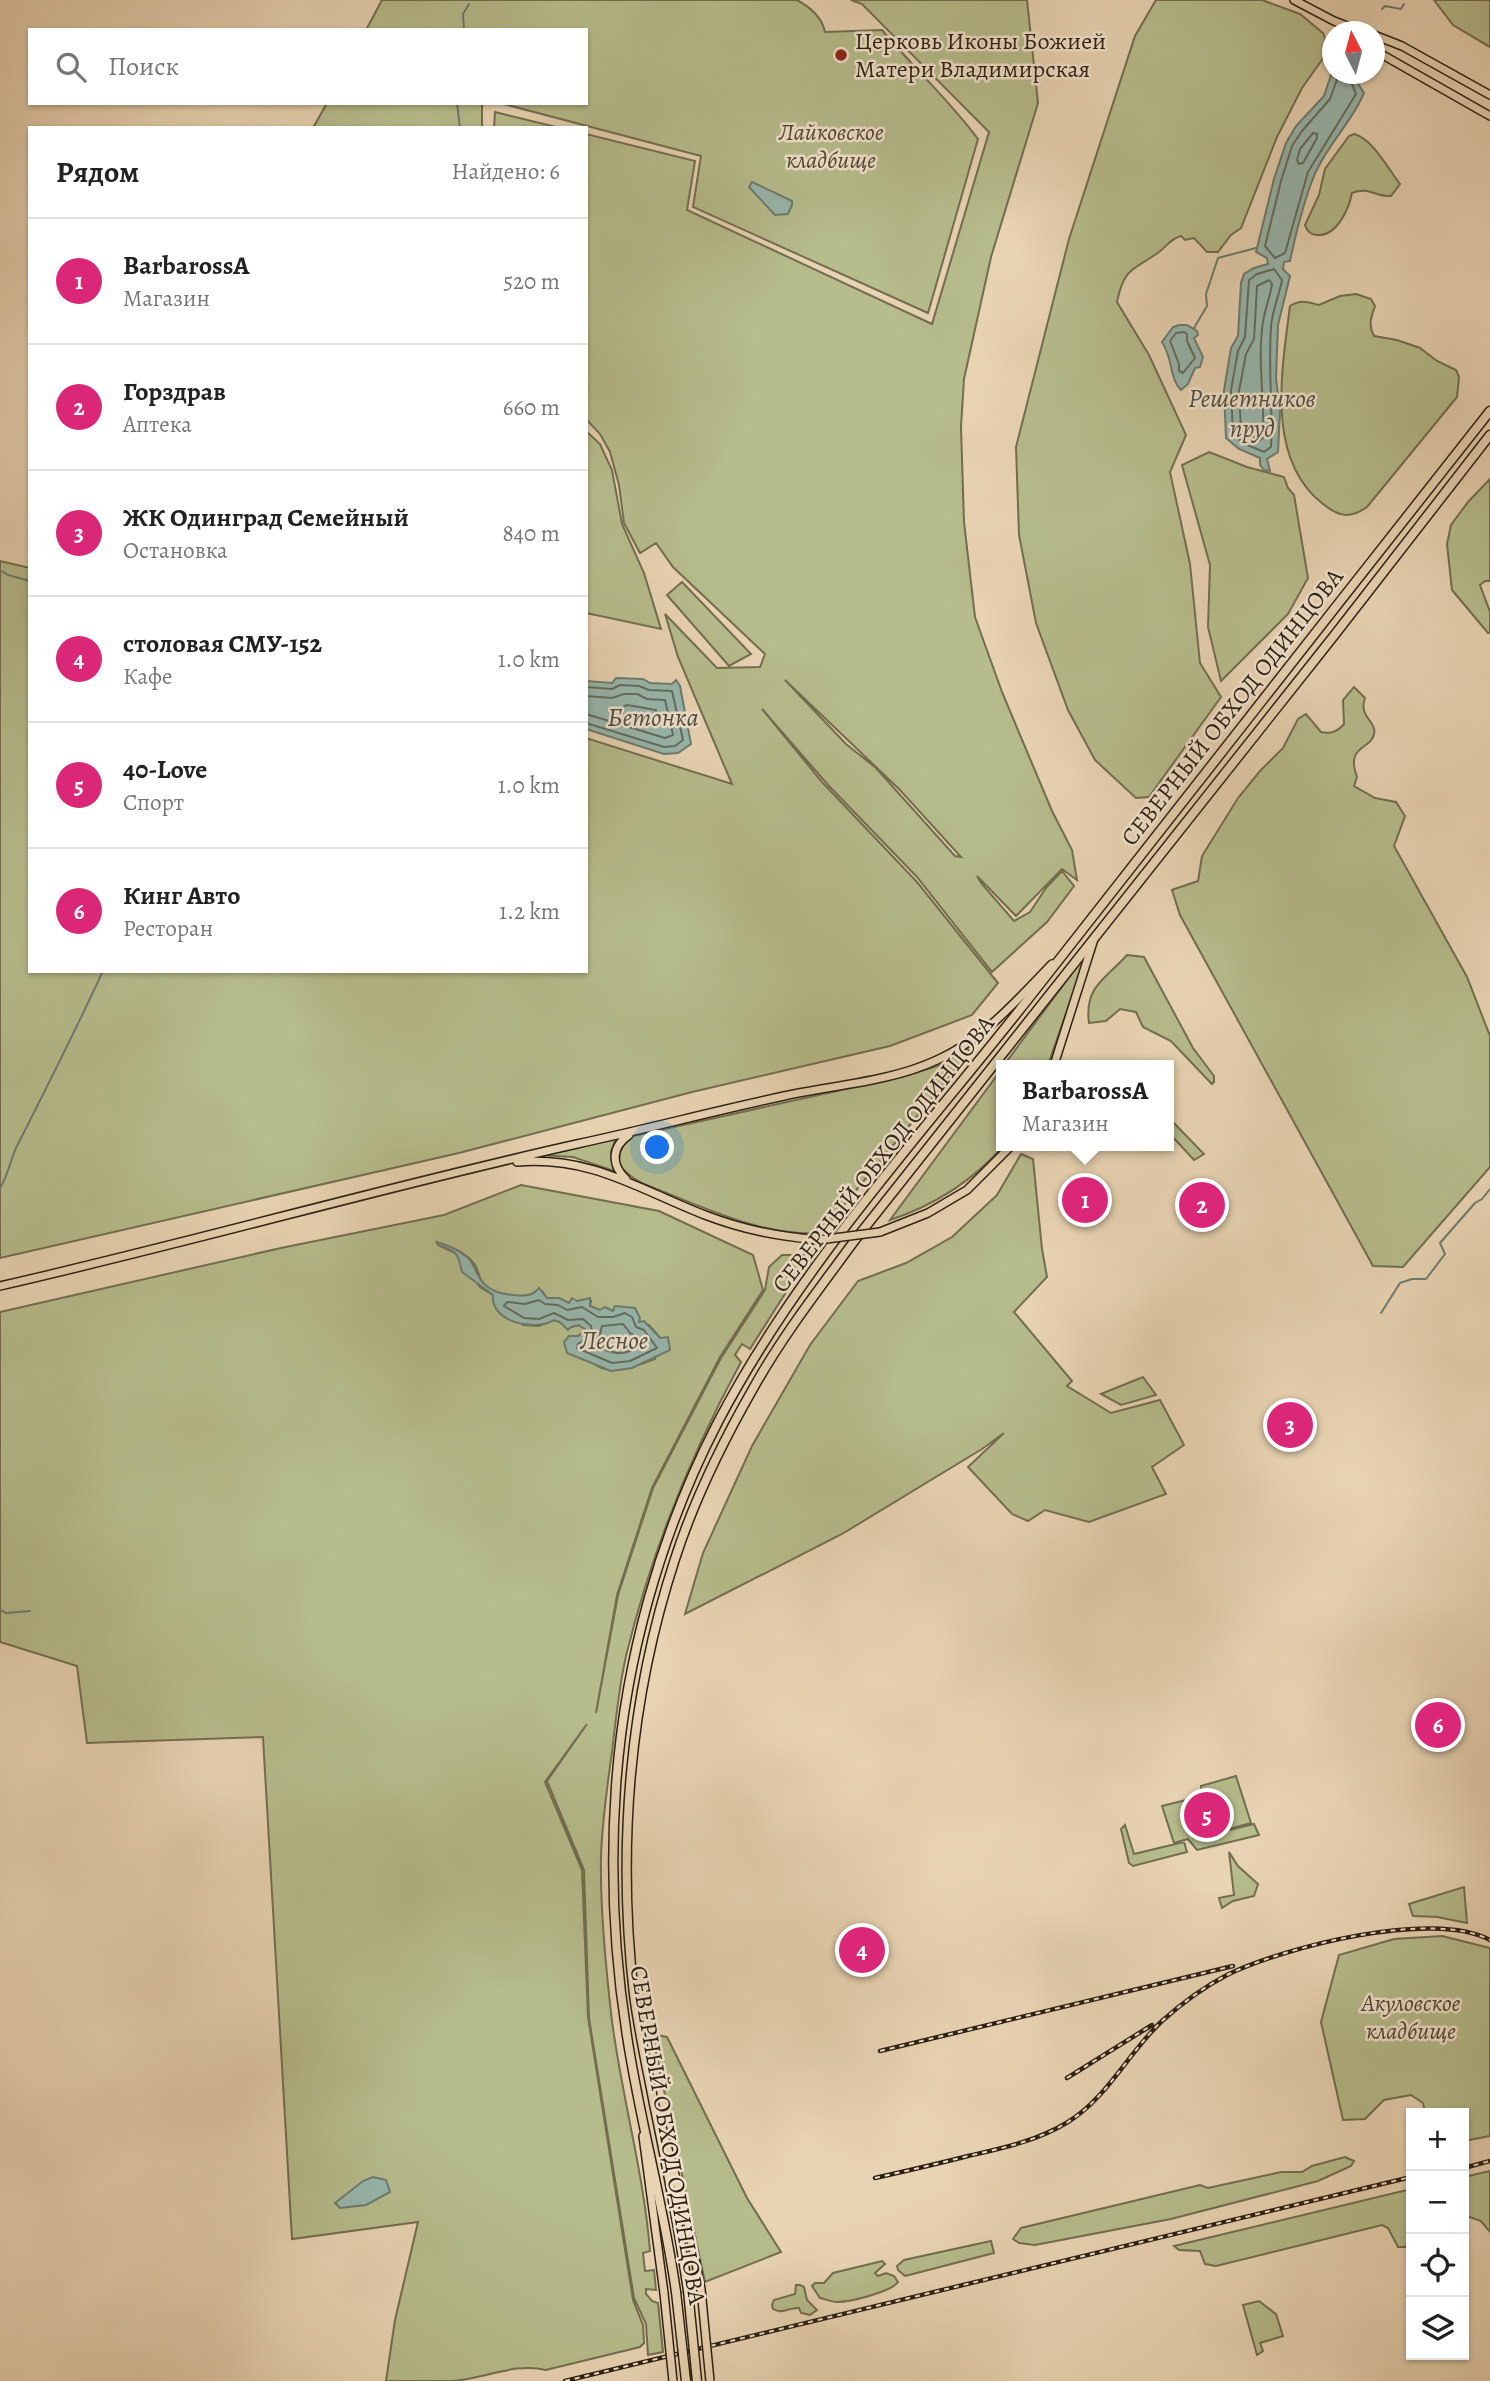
<!DOCTYPE html>
<html lang="ru">
<head>
<meta charset="utf-8">
<style>
  :root { --surface:#fff; --page:#f6f6f6; --text:#222; --muted:#767676; --line:#e0e0e0; --accent:#db2777 }
  body { margin:0; font-family:Alegreya,serif; background:var(--page); color:var(--text) }
  .controls { position:absolute; right:21px; bottom:21px; display:grid; overflow:hidden; border-radius:0px; box-shadow:0 2px 5px #0004 }
  .controls button { width:63px; height:63px; display:grid; place-items:center; padding:0; border:0; border-bottom:2px solid var(--line); background:var(--surface); color:var(--text); font:35px sans-serif }
  .compass { position:absolute; left:1322px; top:21px; width:63px; height:63px; border-radius:50%; background:var(--surface); box-shadow:0 2px 5px #0004; rotate:354deg }
  .you { position:absolute; left:658px; top:1148px; width:24px; height:24px; margin:-18px; border:5px solid #fff; border-radius:50%; background:#1a73e8; box-shadow:0 0 0 10px #1a73e833 }
  .badge { display:grid; place-items:center; width:46px; height:46px; border-radius:50%; background:var(--accent); color:#fff; font-size:23px; font-weight:700 }
  .pin { position:absolute; translate:-50% -50%; border:4px solid #fff; box-shadow:0 2px 7px #0006 }
  .popup { position:absolute; left:996px; top:1060px; width:178px; height:91px; box-sizing:border-box; display:grid; place-content:center; border-radius:0px; background:var(--surface); filter:drop-shadow(0 2px 5px #0005); font-size:23px; white-space:nowrap; color:var(--muted) }
  .popup b { font-size:26px; color:var(--text) }
  .popup::after { content:''; position:absolute; left:50%; top:100%; margin-left:-14px; border:14px solid transparent; border-top-color:var(--surface) }
  .list { margin:0; padding:0; list-style:none }
  h2 { display:flex; justify-content:space-between; align-items:center; height:91px; margin:0; padding:0 28px; font-size:30px }
  h2 small { font-size:23px; font-weight:400; color:var(--muted) }
  .list li { display:grid; grid-template-columns:46px 1fr auto; gap:21px; align-items:center; box-sizing:border-box; height:126px; padding:0 28px; border-top:2px solid var(--line) }
  .list b { display:block; font-size:26px; white-space:nowrap }
  .list p { margin:0; font-size:23px; white-space:nowrap; color:var(--muted) }
  .list em { font-size:23px; font-style:normal; color:var(--muted) }
  .icon { flex:none; width:38px; height:38px; fill:none; stroke:currentColor; stroke-width:2; stroke-linecap:round; stroke-linejoin:round }
  .map { position:relative; flex:none; width:1490px; height:2381px; overflow:hidden }
  .search { position:absolute; background:var(--surface); box-shadow:0 2px 5px #0004; left:28px; top:28px; width:560px; height:77px; display:flex; align-items:center; gap:18px; box-sizing:border-box; padding:0 24px; border-radius:0px; color:var(--muted); font-size:26px }
  .panel { position:absolute; background:var(--surface); box-shadow:0 2px 5px #0004; left:28px; top:126px; width:560px; height:847px; border-radius:0px }
  .map>svg:first-child { display:block }
</style>
</head>
<body>
<div class="map">
<svg width="1490" height="2381" viewBox="0 0 1490 2381">
  <rect width="100%" height="100%" fill="#e8d3b2"/>
  <filter id="stains"><feTurbulence type="fractalNoise" baseFrequency=".00286" numOctaves="4"/><feColorMatrix values="0 0 0 0 .2 0 0 0 0 .09 0 0 0 0 .02 0 0 0 .5 -.17"/></filter>
  <radialGradient id="worn" r=".72"><stop offset=".6" stop-color="#630" stop-opacity="0"/><stop offset="1" stop-color="#630" stop-opacity=".3"/></radialGradient>
  <!-- green -->
  <path fill="#b6bc8c" stroke="#726e4f" stroke-width="2" fill-rule="evenodd" d="M382,0H797C810,7 822,17 825,32L882,30C913,67 949,100 978,139L928,313L693,207L701,156L500,103H586V30H366Z
    M851,0H1027L1038,103L991,257L964,379L961,427L964,522L975,617L1002,692L1052,811L1072,850L1077,880L1062,869L1016,916L977,876L981,883L1014,921L1030,912L1046,888L1062,871L1074,886L1047,922L992,972L917,877L829,786L762,709L822,782L917,882L998,983L972,1015L890,1046L692,1092L459,1153L0,1258V561L30,568V971H586V738L732,784L678,657L665,614L717,668L760,667L765,654L673,567L656,543L640,553L624,523L619,485L610,452L600,434L586,419V134L695,161L687,210L932,324L989,132L862,4ZM785,680L900,790L961,857L955,856L876,768L846,744Z
    M1156,0H1262L1300,14L1323,33L1325,38L1324,57L1302,88L1277,137L1241,228L1231,235L1218,252H1207L1194,238L1185,240L1181,236C1170,239 1167,246 1159,252C1133,271 1124,267 1117,302L1149,355L1186,435L1170,472L1190,564L1200,663L1221,697L1149,797L1136,798L1095,760L1068,710L1036,623L1019,535L1016,447L1069,239L1135,36Z
    M1434,0H1490V47L1453,25Z
    M327,103H482V128H313Z
    M495,112L560,128H494Z
    M1354,134C1373,139 1388,169 1400,184L1391,196C1375,197 1369,186 1352,193C1349,208 1337,237 1317,235C1310,235 1307,231 1305,225L1319,195L1325,169L1349,136Z
    M1356,294L1371,299L1375,306C1371,317 1368,325 1374,336L1397,340L1420,348L1437,361L1456,370L1459,377L1457,397L1367,507C1350,519 1339,517 1323,504C1265,459 1282,369 1290,306C1301,299 1307,302 1319,305L1340,296Z
    M586,431L600,444L612,470L622,524L644,573L661,629L586,613Z
    M1209,452L1247,467L1284,477L1288,488L1294,495L1308,578L1288,614L1221,681L1208,627L1210,565L1182,465Z
    M1490,479V581H1485L1480,585L1490,612V633H1488L1452,590L1447,544L1451,525L1468,502Z
    M682,582L751,654L729,666L667,595Z
    M1354,687L1365,698C1358,717 1377,721 1374,734C1371,750 1345,745 1357,777L1354,786L1375,798L1396,802L1405,816L1394,846L1467,977L1490,1036V1167L1403,1267L1373,1266L1180,915L1172,890L1198,881L1202,856L1238,798L1260,771L1283,748L1298,719L1306,714L1321,732C1331,734 1337,732 1344,724L1343,700Z
    M1087,953L1048,1065H1004Z
    M1127,955L1144,957L1193,1048L1214,1076V1082L1212,1084L1209,1081L1171,1041L1143,1027L1136,1012L1120,1009L1106,1021L1089,1023C1084,986 1106,979 1127,955Z
    M967,1048L970,1052L821,1233C770,1236 721,1215 674,1196C654,1187 632,1183 619,1164C619,1150 622,1145 633,1136L905,1076L940,1065Z
    M1001,1070V1146H1003C972,1182 935,1205 890,1220Z
    M1169,1118L1204,1154L1194,1160L1169,1133Z
    M616,1138L611,1152L614,1171L573,1157L539,1155Z
    M1021,1154L1033,1159L1042,1249L1047,1277L1014,1312L1072,1381L1067,1386L1111,1413L1160,1400L1184,1445L1152,1467L1166,1494L1089,1522L1045,1510L1028,1521L1012,1514L968,1467L1004,1433L982,1449L842,1534L685,1614L703,1553L752,1446L810,1345L858,1281L906,1263L952,1237L997,1195Z
    M521,1185L659,1211L753,1255L763,1290L720,1357L652,1488L617,1595L596,1713L618,1595L653,1488L721,1358L765,1290L769,1267L782,1255H804L814,1243L823,1244L788,1289L750,1349L742,1344L735,1355L741,1362C691,1454 652,1551 627,1652C619,1684 616,1719 612,1752C607,1787 602,1822 601,1857C600,1908 606,1970 612,2021C622,2098 644,2174 650,2251L643,2253L645,2271L654,2270L656,2290L646,2289V2294L652,2301L658,2303L663,2352L648,2355L646,2324L634,2298L589,2018L584,1870L547,1781L587,1724L545,1782L582,1870L588,2017L633,2300L643,2325L644,2343L640,2347L546,2370C515,2362 484,2379 453,2381C431,2381 408,2381 386,2381L395,2320L418,2222L292,2239L263,1737L87,1743L77,1666L0,1642V1312L281,1248L444,1215ZM437,1243C450,1246 467,1253 475,1265C479,1272 479,1279 484,1285C499,1300 524,1298 542,1291L547,1298H559L569,1304L591,1301L590,1306L600,1311L632,1309L638,1323L649,1325L660,1338L655,1359C636,1366 609,1379 591,1361C586,1355 582,1343 578,1336L587,1330L579,1325L571,1327L554,1320L539,1326L523,1325L493,1295L480,1287L457,1254L438,1245Z
    M1143,1377L1156,1395L1121,1405L1101,1394Z
    M1236,1776L1251,1823L1196,1838L1254,1824L1259,1835L1197,1850L1188,1839L1174,1843L1162,1806L1202,1796L1201,1786Z
    M1125,1825L1134,1854L1184,1842L1187,1852L1133,1866L1129,1863L1121,1829Z
    M1229,1852L1238,1866L1258,1884L1254,1896L1233,1901L1222,1908L1219,1898L1234,1895Z
    M1464,1887L1467,1923L1437,1917L1413,1916L1409,1904Z
    M1442,1936L1490,1948V2136L1464,2141V2113H1425L1423,2103L1411,2095L1384,2100L1365,2119L1343,2120L1321,2022L1339,1955L1394,1939Z
    M652,2034L667,2037L747,2198L781,2252L705,2282Z
    M1345,2157L1354,2161L1351,2166L1318,2181L1171,2219L1035,2245L1019,2243L1013,2239L1021,2228L1200,2185L1208,2188L1281,2172H1302L1312,2166Z
    M1490,2171V2232L1481,2221L1464,2215V2177Z
    M1411,2189C1411,2205 1417,2236 1405,2247H1398L1388,2228L1382,2225L1216,2266L1205,2264L1200,2251L1179,2250L1174,2246Z
    M991,2241L994,2253L909,2275L905,2276L898,2270L897,2266L904,2260Z
    M882,2261L885,2264L875,2273L878,2276L886,2273L894,2276L898,2282C891,2292 850,2302 837,2302C832,2302 825,2299 820,2298L812,2286L815,2283H824L833,2273Z
    M796,2285H800L804,2287L807,2300L817,2310L810,2315L801,2313L799,2308C789,2307 783,2315 773,2309L772,2305L774,2300L795,2294Z
    M1259,2301L1276,2314L1283,2336L1260,2343L1263,2351L1257,2355L1243,2305Z"/>
  <!-- water -->
  <path fill="#97b7ad" stroke="#6d7b6f" stroke-width="2" d="M1332,72V74H1352L1364,93C1352,122 1326,146 1314,176C1303,203 1296,233 1290,261L1284,262L1283,269L1290,276L1278,325L1276,378L1280,412L1278,452L1267,459L1270,471L1264,470L1260,465V458L1239,449L1226,438L1224,390L1231,348L1238,336L1241,283L1244,274L1254,268L1268,264L1267,258L1256,252L1274,179L1286,143L1296,126L1324,96Z
    M752,182L792,201V205L788,214L775,215L749,187Z
    M1179,325H1187L1197,331L1198,335L1194,338L1203,357L1200,367L1195,368L1188,384L1181,390C1169,378 1173,358 1162,342L1173,327Z
    M616,678L643,679L650,683L672,684L676,680L680,686L691,744L678,753L664,754L586,729V681L612,683Z
    M437,1242C448,1246 458,1249 467,1257C473,1262 474,1268 478,1275C485,1290 499,1294 514,1295C525,1296 531,1297 539,1288L547,1298H559L569,1303L572,1298L577,1301L590,1298V1306L600,1310L605,1307L613,1311L615,1306L635,1308L640,1318L639,1322L644,1321L660,1338L668,1337L670,1350L632,1368L611,1371L567,1353L564,1342L569,1336H578L586,1330L579,1325L571,1327L568,1330L560,1322L554,1320C535,1332 490,1322 493,1295L462,1272C458,1253 457,1251 438,1245Z
    M373,2177L386,2180L390,2192L366,2205L340,2208L335,2203L363,2181Z"/>
  <g fill="none" stroke-linecap="round" stroke-linejoin="round">
    <!-- shore -->
    <path stroke="#626c60" stroke-width="2" d="M1339,74L1330,99L1302,131L1292,146L1281,181L1265,246L1275,258L1285,253L1308,172L1356,94L1348,74
      M1313,133L1317,134V138L1303,163L1299,164L1297,160L1300,149Z
      M1274,269L1282,280C1279,296 1272,311 1271,327C1268,368 1273,407 1271,447L1264,452L1243,443L1233,434L1231,390L1238,351L1245,337L1249,280L1257,274Z
      M1269,280L1272,284C1270,297 1265,309 1263,322C1257,360 1265,399 1263,438L1259,441L1248,435L1241,430L1239,391L1246,354L1254,339L1257,286Z
      M1184,332L1187,334V341L1195,358L1183,373L1179,371V364L1170,341L1176,333Z
      M586,687L612,689L620,685L639,686L649,690L672,691L683,740L675,746L664,747L586,723
      M586,696L612,698L624,694H637L647,699L665,700L673,735L665,738L586,714
      M627,705L656,710L659,722L655,724L621,713V708Z
      M539,1300L545,1304L558,1305L567,1310L582,1307L598,1317H613L625,1313L632,1317L636,1327L644,1330L657,1348L630,1361L612,1363L577,1348L578,1344L589,1337L592,1332L591,1326L583,1319L568,1320L554,1313L539,1319L524,1318L504,1306L507,1302L525,1304Z
      M623,1324L630,1333L639,1338L643,1343L642,1346C623,1355 616,1356 597,1346L602,1326Z"/>
    <!-- stream -->
    <path stroke="#6d7b6f" stroke-width="2" d="M1382,9L1385,6L1401,9L1404,4
      M464,30L463,14L469,4
      M457,103L460,128
      M1194,328L1207,306L1206,294L1218,258L1256,248
      M0,570L8,575L30,581
      M0,1188C8,1176 10,1161 16,1148C46,1089 75,1031 103,971
      M1381,1313L1400,1283L1412,1279H1426L1445,1254L1440,1243L1475,1203L1482,1199L1490,1189
      M0,1610L6,1613L30,1611"/>
    <!-- major casing -->
    <g stroke="#2d2012" stroke-width="10">
      <path id="major" d="M1294,0L1334,21L1363,32
        M1374,35L1402,46L1490,95
        M1374,50L1490,116
        M1054,1065L1094,939
        M517,1162C592,1156 638,1189 705,1215C744,1230 777,1236 819,1240
        M626,1179C611,1165 611,1147 629,1135
        M880,1232L928,1213L967,1190L1011,1146
        M0,1286C193,1242 384,1187 577,1144C646,1129 715,1111 784,1096C834,1085 890,1082 937,1060C984,1039 1017,1000 1052,964
        M662,2127L687,2219L701,2289
        M643,2136L664,2293"/>
    </g>
    <!-- highway casing -->
    <g stroke="#2d2012" stroke-width="11">
      <path id="highway" d="M688,2291C679,2228 667,2166 654,2104C647,2068 639,2032 634,1995C617,1849 629,1699 675,1559C694,1500 723,1441 754,1387C783,1335 820,1288 855,1240L1333,637L1490,435
        M676,2292C664,2206 640,2122 627,2036C614,1954 610,1870 616,1786C625,1660 660,1534 718,1422C802,1261 929,1127 1040,984C1189,792 1340,602 1490,411"/>
    </g>
    <!-- major -->
    <use href="#major" stroke="#e8d3b2" stroke-width="7"/>
    <!-- highway -->
    <use href="#highway" stroke="#e8d3b2" stroke-width="8"/>
    <!-- rail casing -->
    <g stroke="#2d2012" stroke-width="4.5">
      <path id="rail" d="M880,2051L1233,1966
        M1067,2078L1152,2025
        M1464,2168L1490,2161
        M875,2178C906,2171 937,2164 968,2156C1003,2148 1037,2141 1068,2122C1108,2097 1128,2053 1162,2021C1181,2004 1204,1987 1227,1975C1284,1947 1433,1909 1490,1940
        M565,2381L1411,2177"/>
    </g>
    <!-- rail -->
    <use href="#rail" stroke="#f0e2cd" stroke-width="2" stroke-dasharray="5" stroke-linecap="butt"/>
    <!-- major-bridge casing -->
    <g stroke="#2d2012" stroke-width="10" stroke-linecap="butt">
      <path id="major-bridge" d="M819,1240L880,1232
        M701,2289L710,2381
        M664,2293L673,2381"/>
    </g>
    <!-- highway-bridge casing -->
    <g stroke="#2d2012" stroke-width="11" stroke-linecap="butt">
      <path id="highway-bridge" d="M688,2291L697,2381
        M676,2292L686,2381"/>
    </g>
    <!-- major-bridge -->
    <use href="#major-bridge" stroke="#e8d3b2" stroke-width="7"/>
    <!-- highway-bridge -->
    <use href="#highway-bridge" stroke="#e8d3b2" stroke-width="8"/>
  </g>
  <!-- markers -->
  <circle fill="#8f2418" stroke="#f0e2cd" stroke-width="2.5" cx="841" cy="55" r="7"/>
  <g text-anchor="middle" dominant-baseline="central" stroke-width="5" stroke-linejoin="round" paint-order="stroke">
    <!-- poi labels -->
    <g font-size="24" fill="#2d2012" stroke="#f0e2cd" text-anchor="start">
      <text x="855" y="41">Церковь Иконы Божией<tspan x="855" dy="28">Матери Владимирская</tspan></text>
    </g>
    <!-- park labels -->
    <g font-size="24" font-style="italic" fill="#4f4730" stroke="#f0e2cd">
      <text x="831" y="132">Лайковское<tspan x="831" dy="28">кладбище</tspan></text>
      <text x="1411" y="2003">Акуловское<tspan x="1411" dy="28">кладбище</tspan></text>
    </g>
    <!-- street labels -->
    <g font-size="24" fill="#2d2012" stroke="#f0e2cd">
      <text transform="translate(1232 707) rotate(-52)">СЕВЕРНЫЙ ОБХОД ОДИНЦОВА</text>
      <text transform="translate(883 1154) rotate(-52)">СЕВЕРНЫЙ ОБХОД ОДИНЦОВА</text>
      <text transform="translate(668 2135) rotate(80)">СЕВЕРНЫЙ ОБХОД ОДИНЦОВА</text>
    </g>
    <!-- water labels -->
    <g font-size="26" font-style="italic" fill="#4d4d40" stroke="#f0e2cd">
      <text x="1252" y="398">Решетников<tspan x="1252" dy="30">пруд</tspan></text>
      <text x="653" y="717">Бетонка</text>
      <text x="614" y="1340">Лесное</text>
    </g>
  </g>
  <rect width="100%" height="100%" filter="url(#stains)"/>
  <rect width="100%" height="100%" fill="url(#worn)"/>
</svg>
<div class="controls">
<button>+</button>
<button>−</button>
<button><svg class="icon" aria-label="locate" viewBox="0 0 24 24"><circle cx="12" cy="12" r="6"/><path d="M12 2v4M12 18v4M2 12h4M18 12h4"/></svg></button>
<button><svg class="icon" aria-label="layers" viewBox="0 0 24 24"><path d="M12 4l9 5-9 5-9-5zM3 14l9 5 9-5"/></svg></button>
</div>
<svg class="compass" viewBox="-18 -18 36 36"><path d="M0-13l5 13h-10z" fill="#e53935"/><path d="M0 13l5-13h-10z" fill="#767676"/></svg>
<div class="you"></div>
<div class="pin badge" style="left:1085px;top:1200px">1</div>
<div class="popup"><b>BarbarossA</b>Магазин</div>
<div class="pin badge" style="left:1202px;top:1205px">2</div>
<div class="pin badge" style="left:1290px;top:1425px">3</div>
<div class="pin badge" style="left:862px;top:1950px">4</div>
<div class="pin badge" style="left:1207px;top:1815px">5</div>
<div class="pin badge" style="left:1438px;top:1725px">6</div>
<div class="search"><svg class="icon" aria-label="search" viewBox="0 0 24 24"><circle cx="10" cy="10" r="6"/><path d="M15 15l6 6"/></svg>Поиск</div>
<section class="panel">
<h2>Рядом<small>Найдено: 6</small></h2>
<ul class="list">
<li><span class="badge">1</span><div><b>BarbarossA</b><p>Магазин</p></div><em>520 m</em></li>
<li><span class="badge">2</span><div><b>Горздрав</b><p>Аптека</p></div><em>660 m</em></li>
<li><span class="badge">3</span><div><b>ЖК Одинград Семейный</b><p>Остановка</p></div><em>840 m</em></li>
<li><span class="badge">4</span><div><b>столовая СМУ-152</b><p>Кафе</p></div><em>1.0 km</em></li>
<li><span class="badge">5</span><div><b>40-Love</b><p>Спорт</p></div><em>1.0 km</em></li>
<li><span class="badge">6</span><div><b>Кинг Авто</b><p>Ресторан</p></div><em>1.2 km</em></li>
</ul>
</section>
</div>
</body>
</html>
